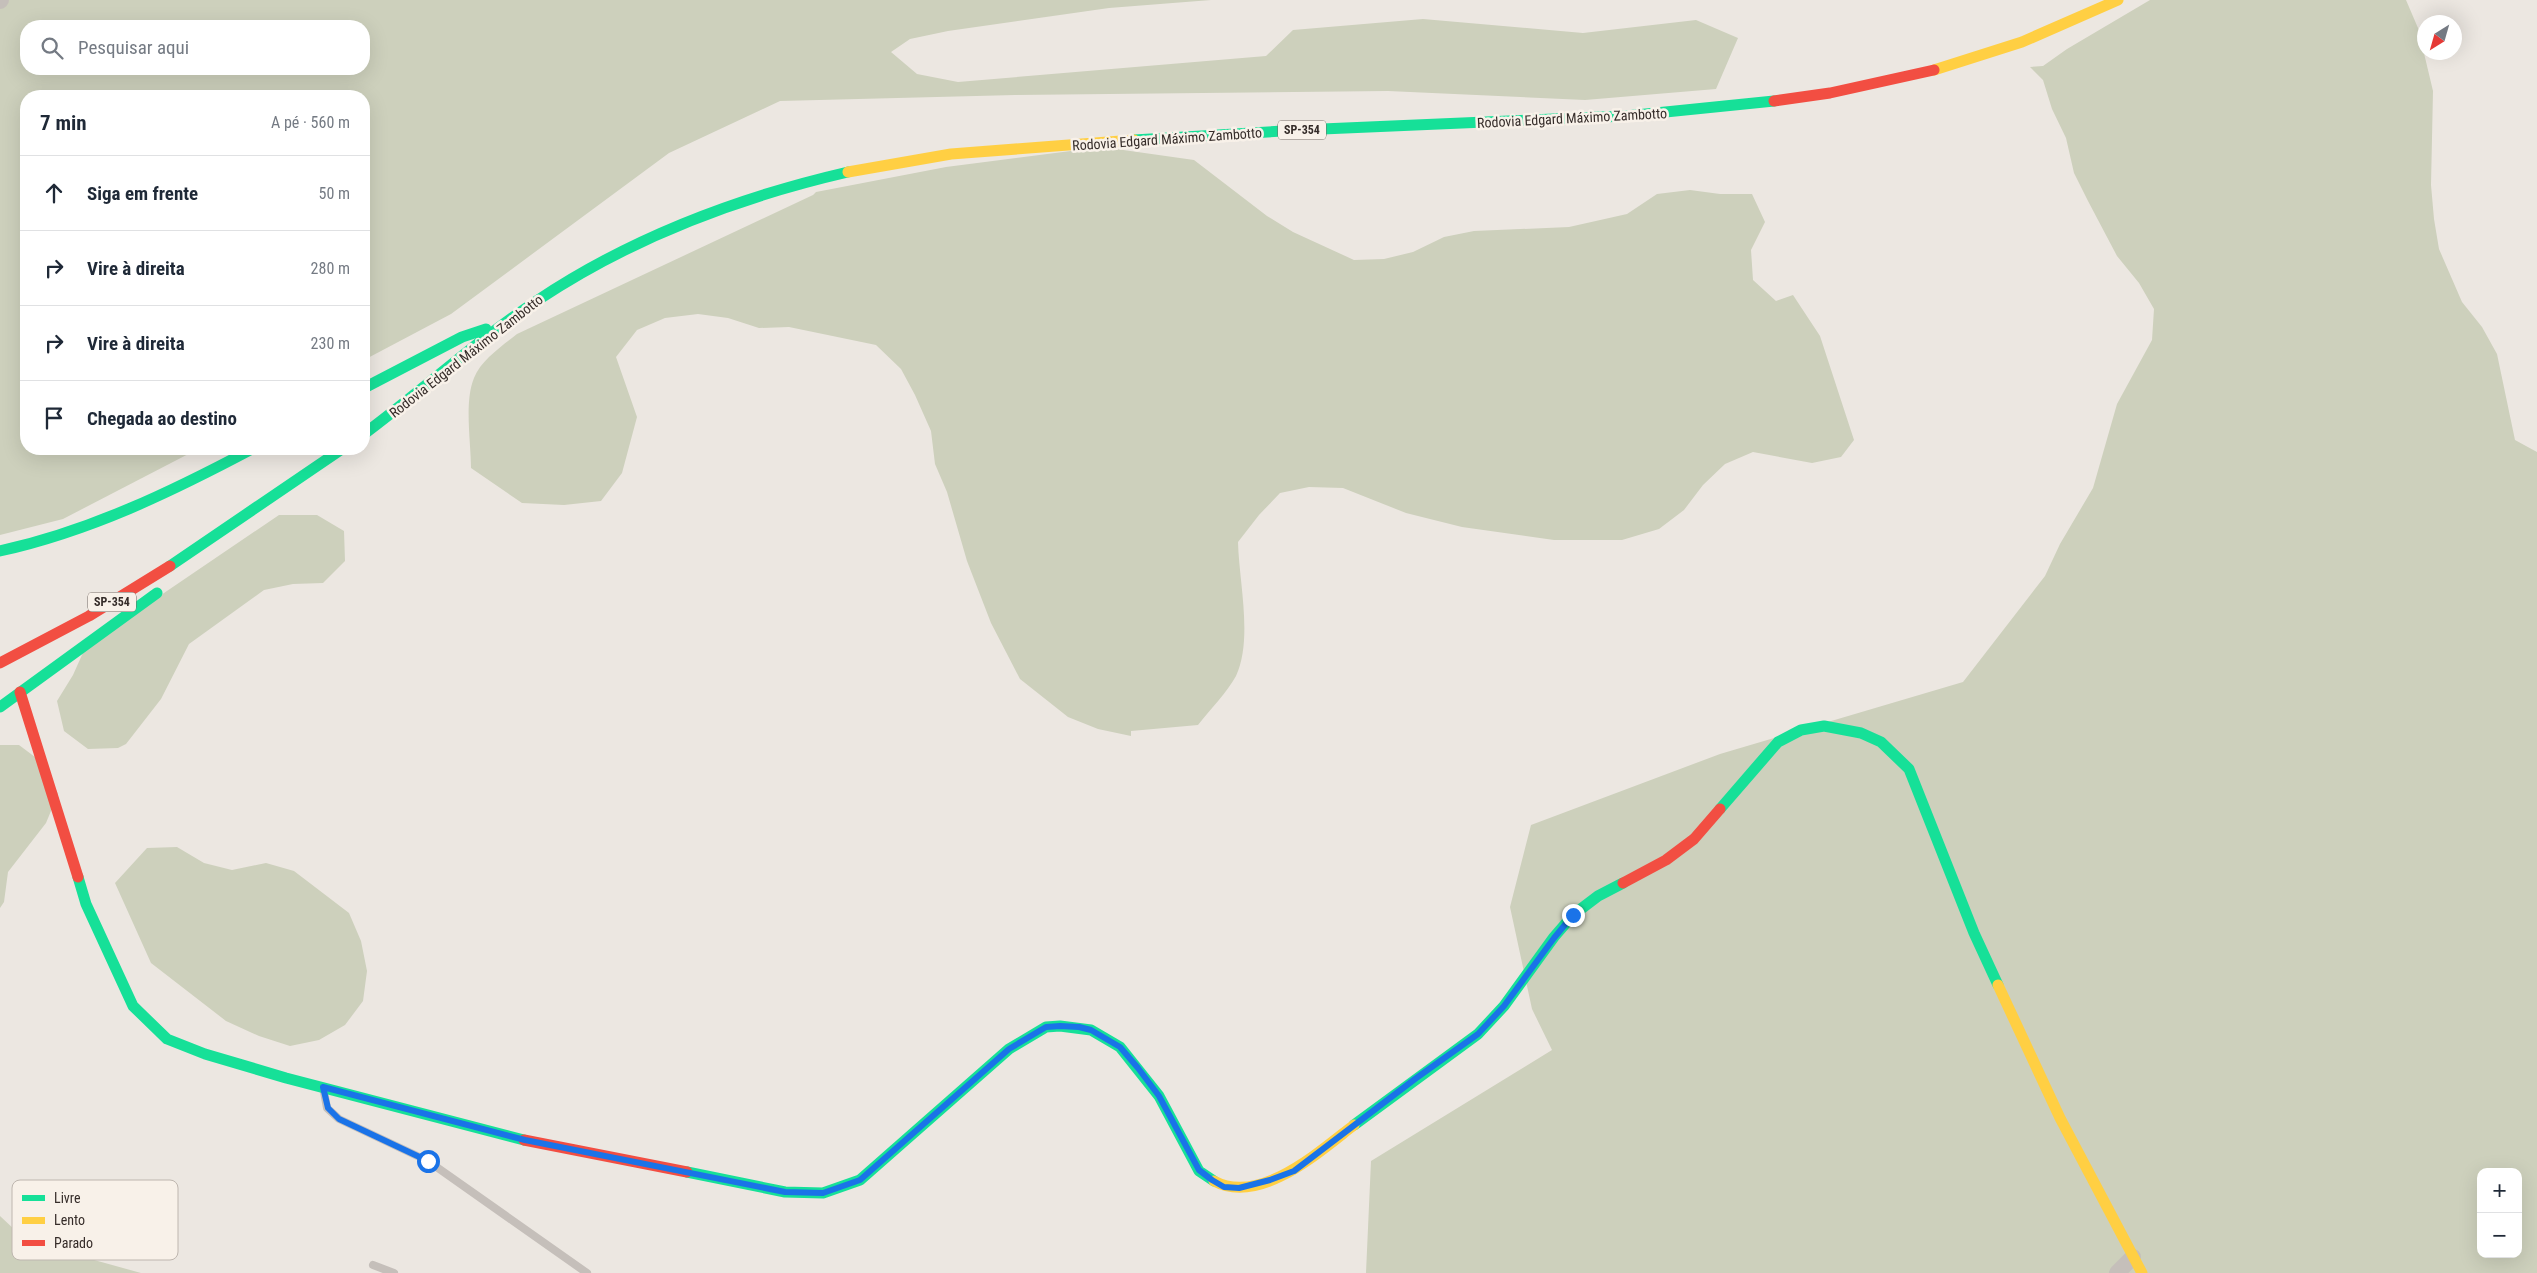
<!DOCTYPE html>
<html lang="pt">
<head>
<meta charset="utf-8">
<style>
  :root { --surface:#fff; --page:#f6f6f7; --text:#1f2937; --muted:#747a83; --line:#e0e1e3 }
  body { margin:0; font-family:"Roboto Condensed",sans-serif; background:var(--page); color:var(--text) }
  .controls { position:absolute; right:15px; bottom:15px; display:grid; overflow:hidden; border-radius:10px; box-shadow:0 5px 20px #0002 }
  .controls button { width:45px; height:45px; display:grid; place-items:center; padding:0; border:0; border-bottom:1px solid var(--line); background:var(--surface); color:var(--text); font:25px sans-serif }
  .compass { position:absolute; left:2417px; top:15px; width:45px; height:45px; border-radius:50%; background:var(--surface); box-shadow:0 5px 20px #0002; rotate:217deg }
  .stop { position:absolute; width:15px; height:15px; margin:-11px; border:4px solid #1a73e8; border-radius:50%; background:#fff }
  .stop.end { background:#1a73e8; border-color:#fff; box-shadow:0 1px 5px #0008 }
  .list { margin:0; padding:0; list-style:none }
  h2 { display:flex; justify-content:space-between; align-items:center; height:65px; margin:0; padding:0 20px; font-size:21px }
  h2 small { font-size:16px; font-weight:400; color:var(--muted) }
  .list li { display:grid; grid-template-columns:32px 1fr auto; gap:15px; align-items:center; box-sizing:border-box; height:75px; padding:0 20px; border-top:1px solid var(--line) }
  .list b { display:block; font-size:19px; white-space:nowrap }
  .list em { font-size:16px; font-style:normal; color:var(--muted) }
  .icon { flex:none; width:28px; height:28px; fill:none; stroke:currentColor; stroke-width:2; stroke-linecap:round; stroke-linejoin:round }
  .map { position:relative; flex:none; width:2537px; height:1273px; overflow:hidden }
  .search { position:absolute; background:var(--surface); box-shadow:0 5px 20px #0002; left:20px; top:20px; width:350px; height:55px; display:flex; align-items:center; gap:12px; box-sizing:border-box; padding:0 18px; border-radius:20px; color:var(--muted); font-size:19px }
  .panel { position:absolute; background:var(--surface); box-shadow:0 5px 20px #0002; left:20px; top:90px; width:350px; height:365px; border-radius:20px }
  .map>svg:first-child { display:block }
</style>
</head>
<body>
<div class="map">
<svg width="2537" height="1273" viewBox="0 0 2537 1273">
  <rect width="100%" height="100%" fill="#ece7e1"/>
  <!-- green -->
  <path fill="#cdd0bc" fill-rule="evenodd" d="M0,0H1211L1109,8L948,31L910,39L891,52L917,74L958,82L1266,56L1293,30L1423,19L1583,33L1696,20L1738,38L1716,89L1585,100L1388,91L1015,95L780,101L669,153L451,314L364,360V96H26V449H198L63,519L0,535ZM26,26H364V69H26Z
    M2150,0H2406L2418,28L2433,91L2431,185L2434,219L2439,249L2462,302L2482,327L2497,354L2515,440L2537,452V1273H1366L1371,1161L1552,1050L1532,1009L1510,907L1531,825L1720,754L1963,682L2045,576L2060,544L2093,488L2117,404L2152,340L2154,309L2139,283L2117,256L2088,201L2074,173L2066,138L2052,109L2043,80L2030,67L2043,66L2067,49ZM2481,1172H2518V1254H2481Z
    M1102,147L1194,160L1267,216L1293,232L1354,260L1384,259L1413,252L1444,237L1474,231L1569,227L1627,214L1657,194L1690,190L1720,194H1752L1765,222L1751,250L1753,280L1776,301L1793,295L1820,336L1854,440L1841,457L1812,463L1753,452L1725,464L1703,485L1684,510L1659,529L1622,540H1554L1462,527L1406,513L1343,488L1309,487L1280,493L1259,515L1238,542C1239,582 1253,639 1236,676C1228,691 1209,711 1198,725L1131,731V736L1098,729L1068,717L1020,679L991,623L967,561L947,492L935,464L931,431L915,395L901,369L876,345L789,327L759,328L728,318L698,314L665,318L637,330L616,357L637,417L622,473L601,501L564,505L522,503L471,468C471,442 464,402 474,378C481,360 502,346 517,334L813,195L816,192L946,167Z
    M279,515H317L344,531L345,561L323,583L293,584L264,590L189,644L161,699L126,744L118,748L88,749L64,731L57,701L73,675L86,646Z
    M0,745H19L43,763L58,794L46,823L8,872L4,902L0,908Z
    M177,847L204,863L232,870L266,863L294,871L349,913L361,941L367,971L363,1001L345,1025L319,1040L290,1046L259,1036L226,1021L151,963L115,883L147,848Z
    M0,1216L16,1231L47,1241L49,1228L87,1258L141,1273H0Z"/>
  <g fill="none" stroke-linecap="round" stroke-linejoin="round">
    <!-- lane -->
    <path stroke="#c5bfba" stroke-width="8" d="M324,1092L327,1108L339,1119L428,1161L587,1273
      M373,1265L394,1273"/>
    <!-- street -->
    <path stroke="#c5bfba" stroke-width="16" d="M0,1L1,0
      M2117,1273L2133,1257"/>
    <!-- fast -->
    <path stroke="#16e098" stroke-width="11" d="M1134,140L1299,130L1626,116L1774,101
      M364,388L462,337L486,329
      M364,434C423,390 477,340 538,300C631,238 740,197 848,172
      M0,551C90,531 171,492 252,449
      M170,566L342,449
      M0,707L157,593
      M1720,809L1778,742L1801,730L1824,726L1861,733L1881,742L1909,769L1974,933L1998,985
      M78,877L86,904L133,1006L167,1039L205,1054L286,1078L524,1140
      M1354,1125L1478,1034L1504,1006L1554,937L1573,915L1598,896L1623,883
      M687,1172L785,1192L823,1193L860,1180L1009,1049L1046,1027L1060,1026L1091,1030L1120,1047L1159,1096L1199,1171L1214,1181"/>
    <!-- slow -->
    <path stroke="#ffcf43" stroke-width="11" d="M1934,70L2022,42L2118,0
      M848,172L951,154L1134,140
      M1998,985L2060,1118L2142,1273
      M1214,1181C1260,1206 1320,1151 1354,1125"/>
    <!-- jam -->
    <path stroke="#f24e42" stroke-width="11" d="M1774,101L1830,93L1934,70
      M0,663L89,616L170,566
      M20,692L78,877
      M1623,883L1666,860L1694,839L1720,809
      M524,1140L687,1172"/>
  </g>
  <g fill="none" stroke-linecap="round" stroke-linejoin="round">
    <!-- route -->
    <path stroke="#1a73e8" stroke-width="6" d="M428,1161L339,1119L328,1108L323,1087L525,1140L785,1192L823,1193L860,1180L1009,1049L1046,1027L1060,1026L1079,1027L1091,1030L1120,1047L1138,1068L1159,1096L1199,1170L1212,1180L1224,1187L1239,1188L1270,1180L1294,1171L1415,1079L1478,1034L1504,1006L1554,938L1573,915"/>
  </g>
  <g text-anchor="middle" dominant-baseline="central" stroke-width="5" stroke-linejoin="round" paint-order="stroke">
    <!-- shield labels -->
    <g fill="#f8f1e9" stroke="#706763" stroke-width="1">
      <rect x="1278" y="120.5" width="48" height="19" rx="4"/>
      <rect x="88" y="592.5" width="48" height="19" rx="4"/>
    </g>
    <g font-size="12" font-weight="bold" fill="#352c29">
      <text x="1302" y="130">SP-354</text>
      <text x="112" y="602">SP-354</text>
    </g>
    <!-- street labels -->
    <g font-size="14" fill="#352c29" stroke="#f8f1e9">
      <text transform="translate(1572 118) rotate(-3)">Rodovia Edgard Máximo Zambotto</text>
      <text transform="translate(1167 139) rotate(-4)">Rodovia Edgard Máximo Zambotto</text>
      <text transform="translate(466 356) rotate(-38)">Rodovia Edgard Máximo Zambotto</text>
    </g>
  </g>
  <!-- legend -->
  <rect x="12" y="1180" width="166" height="80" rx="8" fill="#f8f1e9" stroke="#beb6af" stroke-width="1"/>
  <rect x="22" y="1195" width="23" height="6" fill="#16e098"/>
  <rect x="22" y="1217" width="23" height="7" fill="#ffcf43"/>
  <rect x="22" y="1240" width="23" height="6" fill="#f24e42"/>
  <g font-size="14" fill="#352c29">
    <text x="54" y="1203">Livre</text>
    <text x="54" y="1225">Lento</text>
    <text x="54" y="1248">Parado</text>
  </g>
</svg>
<div class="controls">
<button>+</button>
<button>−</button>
</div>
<svg class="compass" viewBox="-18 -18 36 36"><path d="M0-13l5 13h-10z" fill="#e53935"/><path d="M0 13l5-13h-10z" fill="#747a83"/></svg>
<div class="stop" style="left:428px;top:1161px"></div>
<div class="stop end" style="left:1573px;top:915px"></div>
<div class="search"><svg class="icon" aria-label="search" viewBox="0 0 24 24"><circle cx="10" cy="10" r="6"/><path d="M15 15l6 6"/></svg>Pesquisar aqui</div>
<section class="panel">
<h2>7 min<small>A pé · 560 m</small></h2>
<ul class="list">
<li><svg class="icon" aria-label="ahead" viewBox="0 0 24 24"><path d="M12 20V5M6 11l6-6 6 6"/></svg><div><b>Siga em frente</b></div><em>50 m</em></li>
<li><svg class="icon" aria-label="right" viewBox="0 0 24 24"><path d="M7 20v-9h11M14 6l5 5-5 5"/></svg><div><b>Vire à direita</b></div><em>280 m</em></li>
<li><svg class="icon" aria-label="right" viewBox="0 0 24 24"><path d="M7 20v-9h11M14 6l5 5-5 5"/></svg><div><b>Vire à direita</b></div><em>230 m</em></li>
<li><svg class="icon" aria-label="arrive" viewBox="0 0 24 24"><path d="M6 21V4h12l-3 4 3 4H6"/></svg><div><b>Chegada ao destino</b></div></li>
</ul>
</section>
</div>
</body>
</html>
